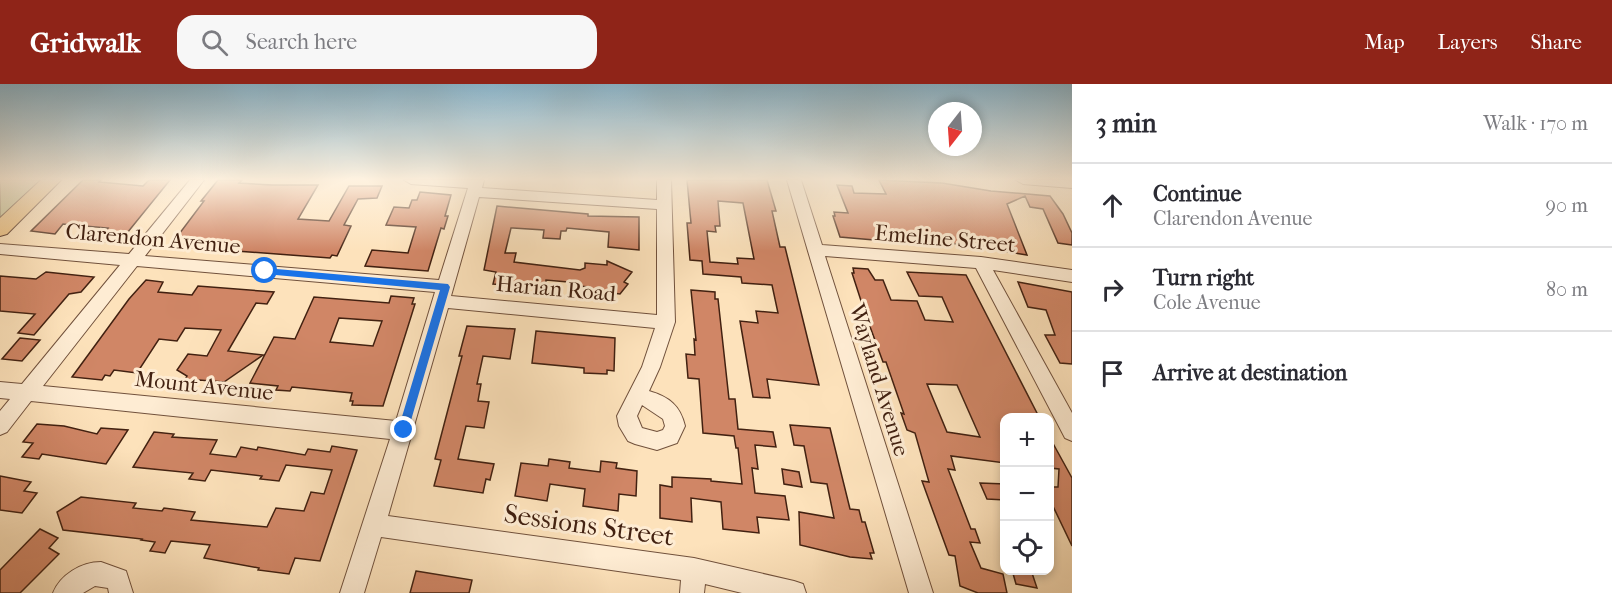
<!DOCTYPE html>
<html lang="en">
<head>
<meta charset="utf-8">
<style>
  :root { --surface:#fff; --page:#f7f7f7; --text:#2b2b33; --muted:#7c7c81; --line:#e1e1e2; --accent:#8f2418 }
  body { margin:0; font-family:"IM FELL French Canon",serif; background:var(--page); color:var(--text) }
  .controls { position:absolute; right:18px; bottom:18px; display:grid; overflow:hidden; border-radius:12px; box-shadow:0 3px 9px #0003 }
  .controls button { width:54px; height:54px; display:grid; place-items:center; padding:0; border:0; border-bottom:2px solid var(--line); background:var(--surface); color:var(--text); font:30px sans-serif }
  .compass { position:absolute; left:928px; top:18px; width:54px; height:54px; border-radius:50%; background:var(--surface); box-shadow:0 3px 9px #0003; rotate:197deg }
  .stop { position:absolute; width:18px; height:18px; margin:-14px; border:4px solid #1a73e8; border-radius:50%; background:#fff }
  .stop.end { background:#1a73e8; border-color:#fff; box-shadow:0 2px 6px #0008 }
  .list { margin:0; padding:0; list-style:none }
  h2 { display:flex; justify-content:space-between; align-items:center; height:78px; margin:0; padding:0 24px; font-size:26px }
  h2 small { font-size:20px; font-weight:400; color:var(--muted) }
  .list li { display:grid; grid-template-columns:39px 1fr auto; gap:18px; align-items:center; box-sizing:border-box; height:84px; padding:0 24px; border-top:2px solid var(--line) }
  .list b { display:block; font-size:22px; white-space:nowrap }
  .list p { margin:0; font-size:20px; white-space:nowrap; color:var(--muted) }
  .list em { font-size:20px; font-style:normal; color:var(--muted) }
  .icon { flex:none; width:33px; height:33px; fill:none; stroke:currentColor; stroke-width:2; stroke-linecap:round; stroke-linejoin:round }
  .map { position:relative; flex:none; width:1072px; height:509px; overflow:hidden }
  header { display:flex; align-items:center; gap:36px; box-sizing:border-box; height:84px; padding:0 30px; background:var(--accent); color:#fff }
  header strong { font-size:28px }
  nav { display:flex; gap:33px; margin-inline-start:auto; font-size:21px }
  .search { width:420px; height:54px; background:var(--page); display:flex; align-items:center; gap:15px; box-sizing:border-box; padding:0 21px; border-radius:18px; color:var(--muted); font-size:22px }
  main { display:flex }
  aside { flex:1; background:var(--surface) }
  .map>svg:first-child { display:block }
</style>
</head>
<body>
<header>
<strong>Gridwalk</strong>
<div class="search"><svg class="icon" aria-label="search" viewBox="0 0 24 24"><circle cx="10" cy="10" r="6"/><path d="M15 15l6 6"/></svg>Search here</div>
<nav><a>Map</a><a>Layers</a><a>Share</a></nav>
</header>
<main>
<div class="map">
<svg width="1072" height="509" viewBox="0 0 1072 509">
  <rect width="100%" height="100%" fill="#fde2bb"/>
  <filter id="stains"><feTurbulence type="fractalNoise" baseFrequency=".00333" numOctaves="4"/><feColorMatrix values="0 0 0 0 .2 0 0 0 0 .09 0 0 0 0 .02 0 0 0 .5 -.17"/></filter>
  <radialGradient id="worn" r=".72"><stop offset=".6" stop-color="#630" stop-opacity="0"/><stop offset="1" stop-color="#630" stop-opacity=".3"/></radialGradient>
  <!-- green -->
  <path fill="#bec391" stroke="#807251" stroke-width="1.5" d="M0,96H43L0,136Z"/>
  <!-- building -->
  <path fill="#d08666" stroke="#422111" stroke-width="1.5" fill-rule="evenodd" d="M83,96H101L99,98L143,102L149,96H170L119,159L97,157L108,144L63,140L55,150L31,147Z
    M218,96H242L239,99L273,101H318L298,135L329,137L349,102H382L377,114L358,115L344,141L351,142L337,172L332,171L330,174L170,162L204,117H201Z
    M687,96H767L776,127H772L780,163H785L819,301L767,295L770,314L753,313L740,237L758,239L756,227L778,229L772,201L742,199L741,193L703,190L702,177L690,176L687,139H691ZM718,117L743,119L754,175L737,174L738,180L710,178L707,147L716,148L715,142H720Z
    M879,96L942,99L991,107L1050,112L1063,130L1072,149V161L1058,159L1043,125L1030,123L1025,112L1007,120L1027,171L943,158V162L840,153L833,132H835L834,128L848,129L837,101L852,102L854,109L886,110Z
    M420,108L451,111L445,132H448L444,145L441,144L428,187L365,182L372,166L408,169L416,143L386,141L394,123L409,124L412,116H417Z
    M497,122L588,130V132L639,133V166L608,163L609,148L567,144L566,147H561L560,155L543,154L544,146L513,144H511L505,169H516L514,178L580,186L585,184V179L607,181V177L632,188L624,198L628,200L620,210L588,206V203L579,202V199L546,196L545,204L493,200L496,188L484,186Z
    M853,184L868,185L875,196H883L891,216L917,217L925,236L953,238L942,213L919,212L907,188L966,191L1039,333H1005V379L951,372L955,386L948,385L971,445H975L980,459L970,458L981,484L1003,490L1007,509H978L960,502L955,472L949,471L922,397L929,398L915,349L907,346L901,329L904,330L886,278H883L865,229L852,189H854ZM927,300L957,301L980,353L947,348Z
    M46,188L94,193L81,208L69,210L34,251L18,249L35,230L0,227V192L36,195Z
    M146,196L163,198L158,208L192,211L198,202L274,208L267,220L256,219L228,267L263,271L224,298L199,296L196,301L183,299L187,292L177,286L188,270L207,272L221,246L185,244L177,257L159,255L137,289L114,286L110,292L105,291L102,296L72,293L129,215Z
    M1018,198L1072,208V280L1060,279L1045,251H1055L1046,226L1028,223Z
    M691,206L715,208V215H718L729,315H735L738,345L773,348L776,363L755,361L758,385L752,384L755,409L785,412L789,436L757,433L759,449L723,445L721,418L691,414L692,438L660,434V401L672,403V393L711,395V397L742,400L738,364H736L734,352L703,349L699,295L688,294L686,270L695,271L694,255L696,256Z
    M391,212L414,214L412,220H415L383,322L352,321L353,317H350L352,309L292,303L290,307L276,306L278,302L250,299L274,253L295,255L314,213L389,219ZM339,234L382,237L373,262L330,258Z
    M467,242L515,245L510,275L483,272L477,300H481L478,317L489,318L484,344L466,342L458,375L494,380L490,396L486,395L483,409L434,402L441,376L435,375L462,272H459Z
    M536,247L615,254L614,287L607,286V290L584,289V284L532,279Z
    M20,254L40,256L22,277L2,275Z
    M37,340L64,342L97,350L101,344L128,346L106,380L42,370L39,375L22,373L33,359L23,358Z
    M790,341L830,344L850,425L859,426L862,438H865L874,469H870L872,475L850,473L800,461L799,428L834,434L827,400L811,398L804,362L794,361Z
    M154,348L174,350L172,353L217,356L210,370L236,373L241,363L257,366L258,363L305,371L308,365L330,368L332,362L357,366L320,477L295,474L289,490L258,486L259,484L204,474L210,461L171,457L165,469L150,467L155,458L141,456L142,455L63,446L57,428L81,413L136,419L133,424L162,427L164,424L195,428L191,436L267,443L276,424L304,427L311,408L324,410L332,386L286,381L279,397L260,395L262,392L211,386L205,397L189,395L193,389L133,383Z
    M1050,354L1072,394V462L1050,416V403H1058L1059,385L1050,384Z
    M549,375L570,378L569,384L600,388L601,377L617,379L616,384L637,387L636,412L619,410L618,427L583,422L585,405L550,400L547,417L515,412L521,379L548,382Z
    M782,385L799,388L802,403L784,400Z
    M0,392L31,398L24,407L37,409L22,429L0,426Z
    M980,399L1005,400V416L987,415Z
    M40,445L58,454L49,464L59,470L20,509H0V486Z
    M1012,486H1031L1037,504L1016,500Z
    M416,487L472,496L469,509H410Z"/>
  <g fill="none" stroke-linecap="round" stroke-linejoin="round">
    <!-- minor casing -->
    <g stroke="#71513c" stroke-width="2">
      <path id="minor" d="M190,96H204L145,172L439,196L468,104L411,100L404,96H484L482,104L657,116V96H671L675,238L660,283L649,307C669,313 680,321 685,342L677,359L657,366L635,360L628,357L619,342L617,332L642,283L655,244L448,224L388,432L694,474L794,497L803,500L806,509H742L705,500L704,509H680L681,496L381,453L364,509H340L390,355L31,317L7,348L0,351V327L10,315L0,314V298L22,300L120,181L0,170V160L129,170ZM479,113L657,125V231L451,212ZM137,182L435,208L396,337L43,302ZM642,321L663,335L665,342L663,346L657,348L642,344L637,332Z
        M787,96H801L822,161L981,173L1072,186V198L993,186L1072,329V357L1065,354L976,184L825,172L933,509H909Z
        M1016,96H1072V104L1023,100Z
        M101,478L126,487L133,509H109L108,504L95,502L83,509H53C60,491 81,478 101,478Z"/>
    </g>
    <!-- major casing -->
    <g stroke="#422111" stroke-width="2">
      <path id="major" d="M41,96H61L7,150L0,152V134Z"/>
    </g>
    <!-- minor -->
    <use href="#minor" fill="#feecd3" fill-rule="evenodd"/>
    <!-- major -->
    <use href="#major" fill="#eec17e" fill-rule="evenodd"/>
  </g>
  <!-- sky -->
  <linearGradient id="sky" x2="0" y2="1"><stop stop-color="#8bb8d0"/><stop offset="0.57" stop-color="#fef2e0"/><stop offset="1" stop-color="#fef2e0" stop-opacity="0"/></linearGradient>
  <rect width="1072" height="167" fill="url(#sky)"/>
  <!-- route -->
  <path fill="#1a73e8" d="M265,184L448,200L450,203L407,350L404,351L398,346L440,206L265,190L260,187Z"/>
  <g text-anchor="middle" dominant-baseline="central" stroke-width="6" stroke-linejoin="round" paint-order="stroke">
    <!-- street labels -->
    <g font-size="22" fill="#422111" stroke="#feecd3">
      <text transform="translate(153 155) rotate(5)">Clarendon Avenue</text>
      <text transform="translate(945 155) rotate(5)">Emeline Street</text>
      <text transform="translate(556 205) rotate(5)">Harian Road</text>
      <text transform="translate(879 296) rotate(73)">Wayland Avenue</text>
      <text transform="translate(204 302) rotate(6)">Mount Avenue</text>
    </g>
    <!-- near-street labels -->
    <g font-size="27" fill="#422111" stroke="#feecd3">
      <text transform="translate(589 441) rotate(8)">Sessions Street</text>
    </g>
  </g>
  <rect width="100%" height="100%" filter="url(#stains)"/>
  <rect width="100%" height="100%" fill="url(#worn)"/>
</svg>
<div class="controls">
<button>+</button>
<button>−</button>
<button><svg class="icon" aria-label="locate" viewBox="0 0 24 24"><circle cx="12" cy="12" r="6"/><path d="M12 2v4M12 18v4M2 12h4M18 12h4"/></svg></button>
</div>
<svg class="compass" viewBox="-18 -18 36 36"><path d="M0-13l5 13h-10z" fill="#e53935"/><path d="M0 13l5-13h-10z" fill="#7c7c81"/></svg>
<div class="stop" style="left:265px;top:187px"></div>
<div class="stop end" style="left:404px;top:346px"></div>
</div>
<aside>
<h2>3 min<small>Walk · 170 m</small></h2>
<ul class="list">
<li><svg class="icon" aria-label="ahead" viewBox="0 0 24 24"><path d="M12 20V5M6 11l6-6 6 6"/></svg><div><b>Continue</b><p>Clarendon Avenue</p></div><em>90 m</em></li>
<li><svg class="icon" aria-label="right" viewBox="0 0 24 24"><path d="M7 20v-9h11M14 6l5 5-5 5"/></svg><div><b>Turn right</b><p>Cole Avenue</p></div><em>80 m</em></li>
<li><svg class="icon" aria-label="arrive" viewBox="0 0 24 24"><path d="M6 21V4h12l-3 4 3 4H6"/></svg><div><b>Arrive at destination</b></div></li>
</ul>
</aside>
</main>
</body>
</html>
